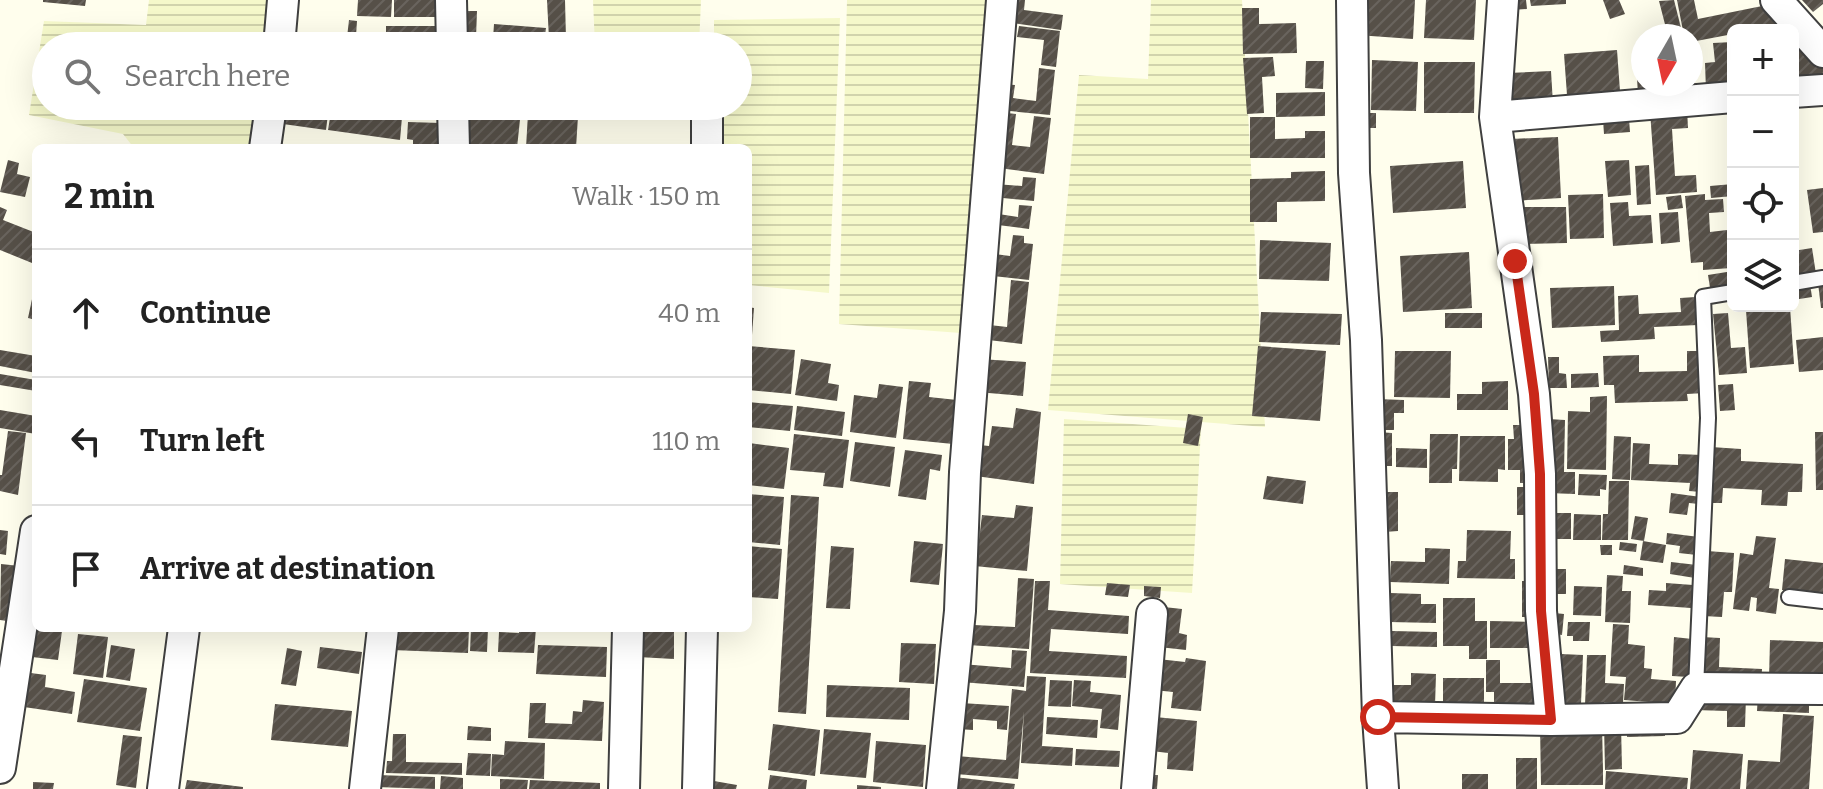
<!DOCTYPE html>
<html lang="en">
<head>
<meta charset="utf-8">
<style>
  :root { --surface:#fff; --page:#f6f6f6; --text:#222; --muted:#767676; --line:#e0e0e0 }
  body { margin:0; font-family:Bitter,serif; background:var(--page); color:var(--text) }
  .controls { position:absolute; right:24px; top:24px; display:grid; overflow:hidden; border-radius:12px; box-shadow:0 8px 32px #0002 }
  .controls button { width:72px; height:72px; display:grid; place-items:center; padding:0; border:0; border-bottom:2px solid var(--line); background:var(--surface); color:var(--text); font:40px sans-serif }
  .compass { position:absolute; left:1631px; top:24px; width:72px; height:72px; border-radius:50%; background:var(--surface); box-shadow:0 8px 32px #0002; rotate:189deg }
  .stop { position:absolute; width:24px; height:24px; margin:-18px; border:6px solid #c92819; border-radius:50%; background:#fff }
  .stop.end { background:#c92819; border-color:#fff; box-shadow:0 2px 8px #0008 }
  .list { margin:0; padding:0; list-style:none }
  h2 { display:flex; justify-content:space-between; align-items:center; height:104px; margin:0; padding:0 32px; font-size:34px }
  h2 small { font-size:26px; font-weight:400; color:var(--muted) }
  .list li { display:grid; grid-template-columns:52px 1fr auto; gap:24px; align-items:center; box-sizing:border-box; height:128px; padding:0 32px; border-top:2px solid var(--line) }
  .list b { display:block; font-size:30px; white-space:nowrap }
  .list em { font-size:26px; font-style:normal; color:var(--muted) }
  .icon { flex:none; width:44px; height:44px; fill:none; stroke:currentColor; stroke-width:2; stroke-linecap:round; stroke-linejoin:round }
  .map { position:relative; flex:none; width:1823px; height:789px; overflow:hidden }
  .search { position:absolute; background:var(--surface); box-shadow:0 8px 32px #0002; left:32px; top:32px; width:720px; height:88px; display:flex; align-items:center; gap:20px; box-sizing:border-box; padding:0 28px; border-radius:44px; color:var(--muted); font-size:30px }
  .panel { position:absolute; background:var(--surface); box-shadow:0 8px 32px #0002; left:32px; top:144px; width:720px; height:488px; border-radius:12px }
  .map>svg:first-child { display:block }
</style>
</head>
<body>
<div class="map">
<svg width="1823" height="789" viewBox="0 0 1823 789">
  <defs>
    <pattern id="farmland-rules" width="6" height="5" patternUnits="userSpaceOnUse" patternTransform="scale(2)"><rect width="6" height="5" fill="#f5f8ca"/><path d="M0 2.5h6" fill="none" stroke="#d1d3ac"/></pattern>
    <pattern id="building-hatch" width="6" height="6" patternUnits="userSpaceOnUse" patternTransform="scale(2)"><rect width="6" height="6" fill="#565048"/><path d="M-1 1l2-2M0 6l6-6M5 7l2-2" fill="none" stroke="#69645e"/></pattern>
  </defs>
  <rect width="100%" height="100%" fill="#fffeed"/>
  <!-- farmland -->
  <path fill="url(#farmland-rules)" d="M149,0H269L264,46H46V106H257L251,148H134L123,134L29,115L44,21L146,25Z
    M593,0H701L699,46H595Z
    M847,0H991L961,333L839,324Z
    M1151,0H1242L1265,427L1048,410L1079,75L1148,79Z
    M840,18L829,293L748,285V148H713V106H738V46H714V20Z
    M1064,419L1201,429L1192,593L1060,584Z"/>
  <!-- building -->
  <path fill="url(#building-hatch)" d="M43,0H86L85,6L43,2Z
    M358,0H392L391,17L357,16Z
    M394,0H436V17H394Z
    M547,0H565L566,39H549Z
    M1009,0H1025L1024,10L1063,15L1061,30L1006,22Z
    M1360,0H1415L1413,39L1357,35Z
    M1426,0H1476L1474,40L1424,38Z
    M1511,0H1526L1527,9L1511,10Z
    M1530,0H1566V4L1531,6Z
    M1603,0H1619L1625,14L1610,19Z
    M1674,0L1683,36H1668L1659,1Z
    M1677,0H1694L1698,19L1772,4L1777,24L1750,30H1733V34L1691,42V36H1684Z
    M1802,0H1823V4L1813,12Z
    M1242,8H1259V24L1296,23L1297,53L1243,54Z
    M464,11H477L476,38L462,37Z
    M349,20L357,21L356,36L364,37L363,46H346Z
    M494,24L546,28L544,43L493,39Z
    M386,26H437L438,46H373V36H386Z
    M1019,26L1060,31L1056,67L1041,65L1044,40L1017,37Z
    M1805,38L1823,69V81L1801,85L1793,71V45Z
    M1733,42V89L1706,90L1705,63L1715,62L1713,43Z
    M1643,43V84H1687L1688,92L1638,95L1635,44Z
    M1617,50L1620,91L1567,95L1564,54Z
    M1273,57L1275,76L1262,77L1264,113L1247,114L1243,58Z
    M1372,60L1418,62L1416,111L1371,110Z
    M1306,61H1324L1323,89L1305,88Z
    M1424,62H1475L1474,113H1424Z
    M1039,68L1055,70L1050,115L999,110L1001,84L1015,85L1013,98L1036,101Z
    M1551,71L1553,104L1509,106L1508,73Z
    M1325,92V116L1276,117V93Z
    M287,106H329L326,130L283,124Z
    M332,106H354L353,110L402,117L400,140L328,130Z
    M465,106L521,110L517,148H461Z
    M1687,109L1688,128L1672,129L1675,176L1696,175L1697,192L1656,195L1650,111Z
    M998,112L1016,114L1012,145L1030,147L1034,116L1051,118L1044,174L991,167Z
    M528,113L578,116L576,148H526Z
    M1357,113H1376V128H1357Z
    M1250,117H1275V139L1305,138V131H1325V158H1250Z
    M1629,119L1630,132L1604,134L1603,120Z
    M408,122L441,123L440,148H413V140L407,139Z
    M1558,137L1561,198L1514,201L1511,139Z
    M8,160L19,163L17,174L30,177L25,197L0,192Z
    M1629,160L1631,195L1608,197L1605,161Z
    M1463,161L1466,208L1393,213L1390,166Z
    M1649,165L1651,204L1637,205L1635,166Z
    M1325,171V201L1277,202V222H1250V179L1291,178V172Z
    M1023,177L1036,178L1034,201L993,197L995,184L1022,186Z
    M1733,184V196L1711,198L1710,186Z
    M1823,188V232L1813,233L1807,190Z
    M1603,194L1604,238L1570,239L1568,195Z
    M1705,194V200L1723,199L1724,212L1709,213L1710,232L1727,230L1731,268L1703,270V262L1691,263L1685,196Z
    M1681,195L1683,208L1668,210L1666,197Z
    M1628,202L1629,216L1651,215L1653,243L1613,246L1610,203Z
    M1019,205L1032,206L1029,229L990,224L992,213L1018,217Z
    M0,207L7,210L3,220L36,233V252L32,263L0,250Z
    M1522,207H1566L1567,243L1523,244Z
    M1678,212L1680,242L1661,244L1659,213Z
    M1013,235L1024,236V243L1033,244L1029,280L984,275L987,253L1010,256Z
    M1260,240L1331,243L1329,281L1259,279Z
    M1812,248L1816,274L1793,278V251Z
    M1469,252L1472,308L1403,312L1400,256Z
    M1733,271V290L1711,294L1708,275Z
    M1011,280L1029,282L1022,344L980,339L981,324L1007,327Z
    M1823,282V308H1821L1818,283Z
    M1810,284L1812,297L1793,300V286Z
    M35,285H36V320L28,318Z
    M1614,286L1615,325L1552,328L1550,288Z
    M1638,295L1639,314L1681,312L1680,298L1696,297L1698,325L1654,327L1655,339L1601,342L1600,331L1619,330L1618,296Z
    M748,307L754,308L752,335H748Z
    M1790,307L1794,364L1750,368L1746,310Z
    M1261,312L1342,314L1340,345L1259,342Z
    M1445,313H1482V328H1445Z
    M1728,313L1731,348L1745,347L1747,373L1719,375L1713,314Z
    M1823,337V370L1799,372L1796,340Z
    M748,346L795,350L791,394L748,390Z
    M1258,346L1326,351L1320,421L1252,416Z
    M0,350L36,356V373L0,366Z
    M1395,351H1451L1450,398L1394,397Z
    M1687,351H1703L1705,393L1687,394L1688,401L1615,403L1614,385H1604L1603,356L1639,355V372L1687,371Z
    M1548,357H1559V373L1566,374L1567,388H1549Z
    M801,359L831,364L828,383L839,385L837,401L795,395Z
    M980,359L1026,362L1023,396L977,392Z
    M1598,373L1599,387L1571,388V374Z
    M0,374L36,380V391L0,385Z
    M909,381L931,383L929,397L957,400L953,444L903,439Z
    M1508,381V410H1457V394H1482V382Z
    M879,384L903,387L896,438L850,432L854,395L877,398Z
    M1733,384L1735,410L1720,411L1718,385Z
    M1607,396L1606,470L1567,469L1568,411L1590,412V397Z
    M1376,399L1404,400V413H1394V430H1376Z
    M748,402L793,406L790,431L748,427Z
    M797,406L845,412L842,436L794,430Z
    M1016,408L1041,412L1034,484L968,475L980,445L989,446L992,426L1013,428Z
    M0,410L36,416V434L0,428Z
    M1188,414L1203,417L1198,446L1183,443Z
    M1548,419L1565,420L1564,472H1575V494L1547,493Z
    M1513,425H1533L1534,483H1520V470H1508V439H1514Z
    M8,431L26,433L18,495L0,491V475H2Z
    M1378,432L1392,433V466H1377Z
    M1815,432H1823V490H1816Z
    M794,434L849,440L843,488L823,486L825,473L790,470Z
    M1430,434H1458L1457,469H1452V483H1429Z
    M1460,436H1505V470L1498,469V482L1459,481Z
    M1614,436L1631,437L1630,480L1612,479Z
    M855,442L895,447L890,487L850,481Z
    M749,443L789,448L784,489L748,485Z
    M1633,443L1650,444L1649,464L1678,465V454L1702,455L1701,492L1689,491L1690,483L1631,480Z
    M1711,447L1741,449V461L1803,464L1802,492H1788L1787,506L1761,505L1762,490L1723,488L1722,503H1708Z
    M1396,448L1427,449V468L1396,467Z
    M905,450L942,455L940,471L930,469L926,500L898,496Z
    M1579,474L1607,475L1606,490L1600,489V496L1578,495Z
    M1267,476L1306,481L1303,504L1263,499Z
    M1609,481H1629L1628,540H1602L1603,514H1608Z
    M1517,487H1535V515H1517Z
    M1383,492H1398V531L1384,532Z
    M1671,493L1701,497L1699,504L1689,503L1687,515L1669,513Z
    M748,494L784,497L780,545L748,542Z
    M791,495L819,497L806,714L778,712Z
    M1016,505L1033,507L1027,571L964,565L966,547L978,548L982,515L1014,518Z
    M1544,513H1571V539H1544Z
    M1574,514L1601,515V540H1573Z
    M1635,516L1648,518L1644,541L1631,539Z
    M0,530L8,531L6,555L0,554Z
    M1467,530L1511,531L1510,559H1515V579L1457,578L1458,561H1466Z
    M1667,533L1699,537L1697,555L1679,553L1680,546L1666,544Z
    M1756,536L1776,538L1769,588L1779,589L1776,614L1756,611L1757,598L1751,597L1749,611L1733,609L1740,553L1753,555Z
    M914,541L943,544L939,585L910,582Z
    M1643,541L1666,545L1663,563L1640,560Z
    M1620,542L1637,544L1636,552L1619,550Z
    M1600,545H1612V555H1601Z
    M748,546L782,549L778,599L748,597Z
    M831,546L854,548L850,609L826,608Z
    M1425,548L1450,549L1449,584L1390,582L1391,561L1425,562Z
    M1707,551L1734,553L1732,592H1724L1722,617L1703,616Z
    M1785,559L1823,563V593L1782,590Z
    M1671,562L1697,565L1695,578L1670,574Z
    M1,564L20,566L14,622L0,620Z
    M1624,565L1643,568V576L1623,574Z
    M1553,569H1566V594H1552Z
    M1607,575L1623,576L1622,591H1631L1630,623L1605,622Z
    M1018,578L1034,579L1029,649L968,645L969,631H973L974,625L1015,627Z
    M1035,581H1050L1048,610L1129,616L1128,634L1051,629L1049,651L1127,656L1126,678L1030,673Z
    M1522,581H1538V617H1522Z
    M1107,583L1130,585L1128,597L1105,595Z
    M1666,583L1693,585L1691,608L1648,605L1649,590L1666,591Z
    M1144,586L1161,587L1160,598L1144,596Z
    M1574,586L1602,587L1601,616L1573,615Z
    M1390,593L1421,594V604H1436V623L1389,622Z
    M1443,598H1475V621H1487V659H1469V646H1443Z
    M1164,607L1182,609L1179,633L1187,635L1186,650L1159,647Z
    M1555,613L1564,614L1562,635L1553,634Z
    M1490,621L1540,622L1539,648H1490Z
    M1568,622H1590L1589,641H1573V636H1567Z
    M1613,624L1629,625L1628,644L1645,646L1644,668L1652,669L1651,679L1676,681L1675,704L1624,700L1626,677L1610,676Z
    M36,628L62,631L58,660L32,657Z
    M393,628L455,632V628H469L468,653L392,650Z
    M471,628H488L487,652L470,651Z
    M519,628H536L534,653L498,652L499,632L519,633Z
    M638,628H674V659L638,657Z
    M1392,631L1437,632V647L1392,646Z
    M78,634L108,637L103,678L73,674Z
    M1674,637L1692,639L1689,677L1672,676Z
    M1702,637L1720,638L1719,667L1762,669L1761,684L1701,681Z
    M1770,640L1823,642V681L1769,678Z
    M901,643L936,644L934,684L899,682Z
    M111,645L135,649L130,681L106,677Z
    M538,645L607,647L606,677L536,674Z
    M320,647L362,652L359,674L317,668Z
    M287,648L302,651L296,686L281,684Z
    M1012,650L1027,651L1024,687L948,681L949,663L1011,668Z
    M1561,654L1583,655L1581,704L1553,703L1560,683Z
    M1587,655H1606L1605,683L1624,684L1623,703L1604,702V706L1585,705Z
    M1186,658L1206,661L1201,711L1171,708L1173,692L1154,690L1158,659L1185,662Z
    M1486,660H1500V683H1540V710H1494V692H1486Z
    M23,672L46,675L45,687L75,692L72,714L17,706Z
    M1411,673L1436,674L1435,706L1393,705L1394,685H1411Z
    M1027,676L1046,677L1042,746L1073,748L1072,766L1021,763L1024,711L1018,779L943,773L944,755L1006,760L1012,689L1026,691Z
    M1443,678H1484V708H1443Z
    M84,679L147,688L140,731L77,722Z
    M1050,680L1072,681L1071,707L1048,706Z
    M1074,680L1091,681L1090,692L1121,695L1118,730L1100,728L1102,709L1072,706Z
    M827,685L910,688L909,720L826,717Z
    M1758,694L1809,696V713L1757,711Z
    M1696,695L1746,696L1745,727H1727V711L1695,710Z
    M583,700L604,702L602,741L528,738L530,703H546L545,723L572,724L573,711L582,712Z
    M945,702L1009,706L1007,730L997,729V721L973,719V730L943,728Z
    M275,704L352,711L348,747L271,740Z
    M1783,714L1814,716L1809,789H1746L1748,760L1780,762Z
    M1047,717L1098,720L1097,738L1046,734Z
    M1155,717L1197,721L1193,771L1167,769L1168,753L1152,751Z
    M1627,722H1665V736L1627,737Z
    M773,724L820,730L815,776L768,770Z
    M1540,724H1602L1603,770H1598H1603V785H1541Z
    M1604,724H1621L1622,769L1605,770Z
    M468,726L491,728V741L467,740Z
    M824,729L871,733L866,778L820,774Z
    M393,734H406V762L462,763V775L386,773L387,761H392Z
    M123,735L142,737L136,788L116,785Z
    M505,741L545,743L544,779L491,776L492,754L504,755Z
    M876,741L926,745L923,787L873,782Z
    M1076,749L1120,751L1119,767L1075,765Z
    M1693,750L1743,754L1740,789H1690Z
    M468,753L491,754L490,776L466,775Z
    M1516,758H1537V789H1516Z
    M1606,771L1688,778L1687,789H1605Z
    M1462,774H1488V789H1462Z
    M377,775L435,777V789L376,787Z
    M770,775L807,780L806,789H768Z
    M1150,775H1158L1157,789H1148Z
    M441,776L463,778V789H440Z
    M954,777L1015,784L1014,789H953Z
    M500,779L528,780L527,789H500Z
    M187,780L243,787V789H185Z
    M530,780L600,783V789H529Z
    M714,781L737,785L736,789H713Z
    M33,782L54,783L53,789H33Z
    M857,785L881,787V789H857Z"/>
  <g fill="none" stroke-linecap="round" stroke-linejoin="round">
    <!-- lane casing -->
    <g stroke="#404040" stroke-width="18">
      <path id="lane" d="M1793,283L1823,278
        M1789,597L1823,601
        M1696,688L1708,418L1703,297L1733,292"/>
    </g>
    <!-- street casing -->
    <g stroke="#404040" stroke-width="34">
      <path id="street" d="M451,0L452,46
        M1352,0L1354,173L1366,340L1378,717L1383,789
        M1503,0L1495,117L1534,394L1540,474L1541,611L1551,720
        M1776,0L1823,52
        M279,46L283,0
        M1793,92L1823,90
        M453,106L454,148
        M707,106V148
        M1495,117L1733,97
        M265,148L271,106
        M1378,717L1551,720L1677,718L1696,688L1823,689
        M0,768L36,531
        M163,789L184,628
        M365,789L383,628
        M624,789L628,628
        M698,789L702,628
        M942,789L960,611L965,472L1002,0
        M1137,789L1152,614"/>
    </g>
    <!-- lane -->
    <use href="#lane" stroke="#fff" stroke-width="14"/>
    <!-- street -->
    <use href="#street" stroke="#fff" stroke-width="30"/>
  </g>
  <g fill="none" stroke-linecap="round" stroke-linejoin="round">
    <!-- route -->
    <path stroke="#c92819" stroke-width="10" d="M1378,717L1551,720L1541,611L1540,474L1534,394L1515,261"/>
  </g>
</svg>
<div class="controls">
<button>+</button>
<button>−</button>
<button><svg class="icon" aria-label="locate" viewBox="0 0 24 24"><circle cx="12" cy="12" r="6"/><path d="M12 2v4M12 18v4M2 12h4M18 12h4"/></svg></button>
<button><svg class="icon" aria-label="layers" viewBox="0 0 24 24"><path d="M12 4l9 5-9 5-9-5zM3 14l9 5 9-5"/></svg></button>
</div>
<svg class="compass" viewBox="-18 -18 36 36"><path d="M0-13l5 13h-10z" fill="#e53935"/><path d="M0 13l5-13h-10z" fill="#767676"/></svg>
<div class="stop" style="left:1378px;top:717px"></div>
<div class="stop end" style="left:1515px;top:261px"></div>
<div class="search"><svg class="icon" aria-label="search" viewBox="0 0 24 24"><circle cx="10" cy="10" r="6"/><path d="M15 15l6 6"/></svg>Search here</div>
<section class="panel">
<h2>2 min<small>Walk · 150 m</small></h2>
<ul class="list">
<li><svg class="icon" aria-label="ahead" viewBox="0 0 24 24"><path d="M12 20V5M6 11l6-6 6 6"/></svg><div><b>Continue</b></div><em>40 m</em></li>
<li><svg class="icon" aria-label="left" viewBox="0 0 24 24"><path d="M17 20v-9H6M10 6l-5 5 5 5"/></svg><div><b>Turn left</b></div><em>110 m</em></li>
<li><svg class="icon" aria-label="arrive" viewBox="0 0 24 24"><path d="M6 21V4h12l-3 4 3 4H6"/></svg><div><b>Arrive at destination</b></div></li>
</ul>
</section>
</div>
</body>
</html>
